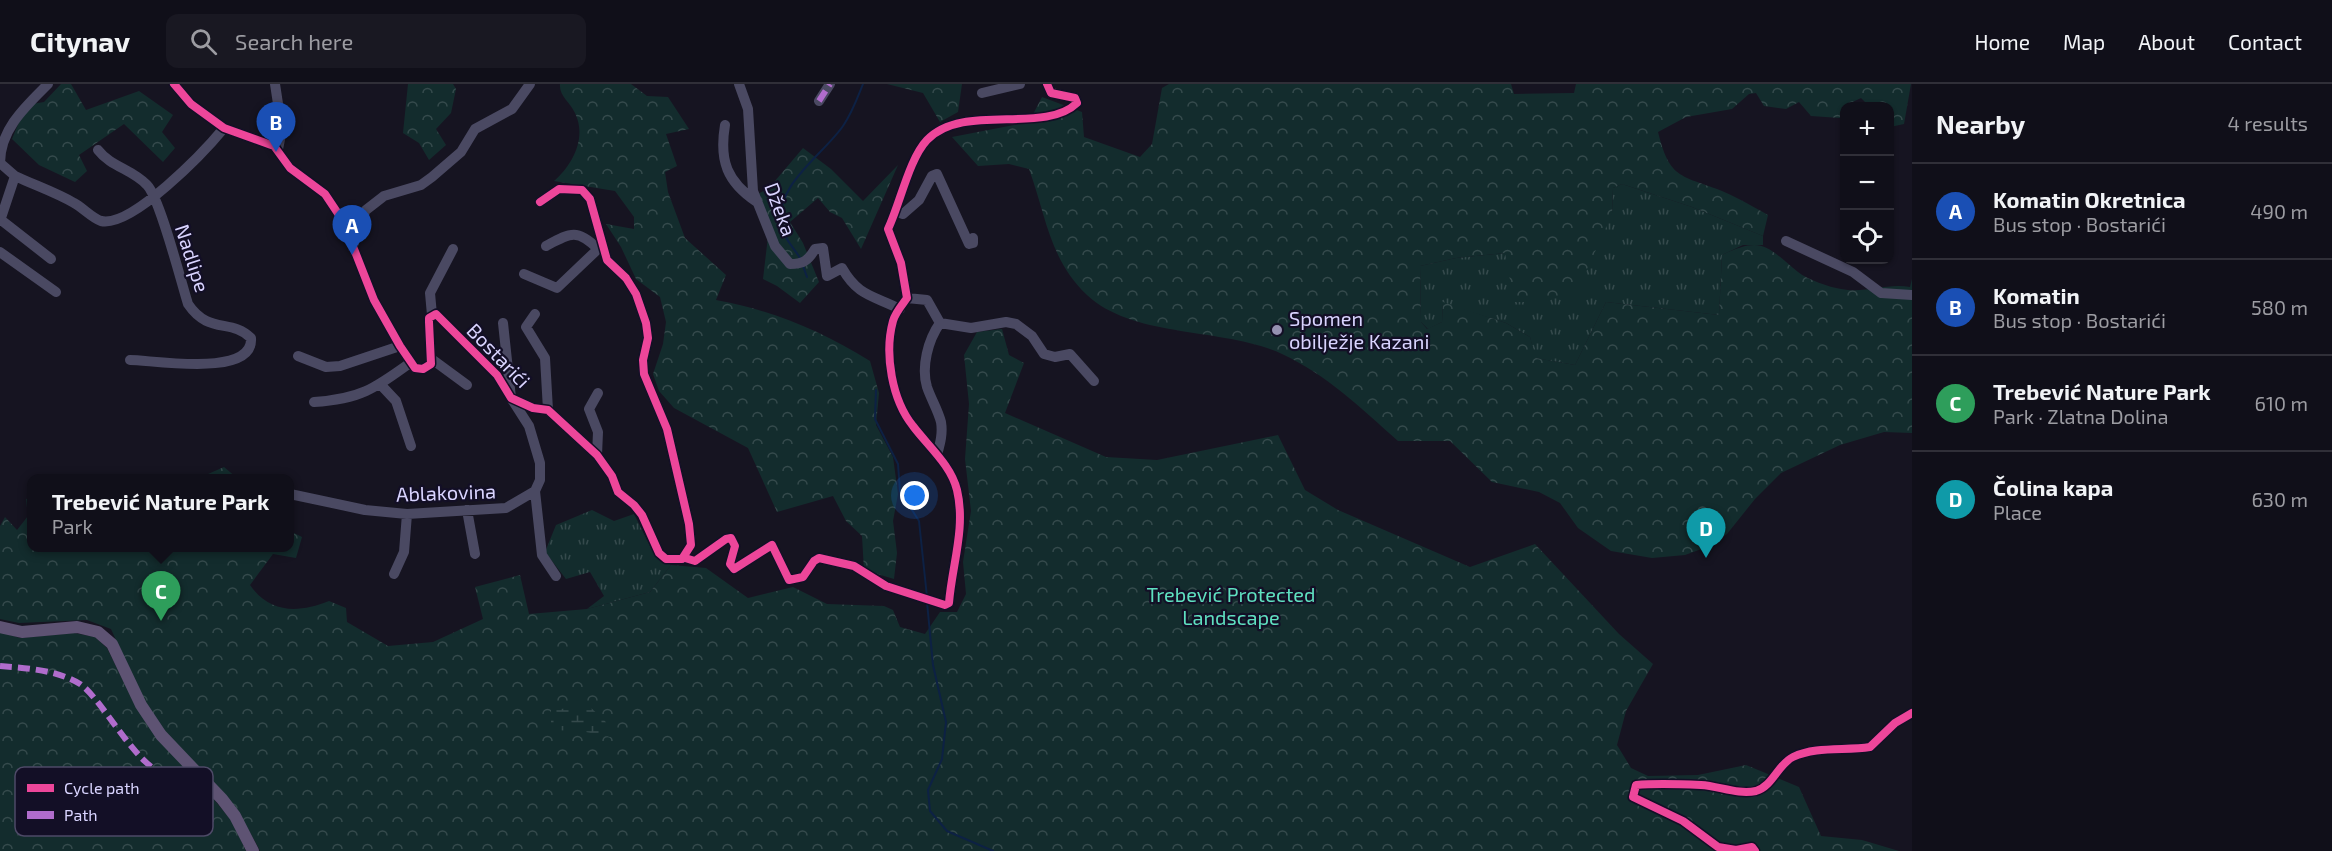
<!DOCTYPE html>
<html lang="en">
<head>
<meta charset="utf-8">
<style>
  :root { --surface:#100f19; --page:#191822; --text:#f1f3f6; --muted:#9c9ca2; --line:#302f38; --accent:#2563eb }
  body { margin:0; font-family:"Exo 2",sans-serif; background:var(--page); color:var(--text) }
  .controls { position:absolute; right:18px; top:18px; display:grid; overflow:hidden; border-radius:12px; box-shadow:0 2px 4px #0004 }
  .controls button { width:54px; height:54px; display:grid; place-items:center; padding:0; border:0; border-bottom:2px solid var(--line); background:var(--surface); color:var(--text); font:30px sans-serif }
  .you { position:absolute; left:915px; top:412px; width:21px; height:21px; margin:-15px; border:4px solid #fff; border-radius:50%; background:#1a73e8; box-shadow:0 0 0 9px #1a73e833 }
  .badge { display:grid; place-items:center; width:39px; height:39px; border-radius:50%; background:var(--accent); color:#fff; font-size:20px; font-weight:700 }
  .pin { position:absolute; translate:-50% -50px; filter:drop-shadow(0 2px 3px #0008) }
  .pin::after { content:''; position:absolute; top:32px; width:21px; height:18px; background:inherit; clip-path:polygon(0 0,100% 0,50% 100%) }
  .popup { position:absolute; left:27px; top:390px; width:267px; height:78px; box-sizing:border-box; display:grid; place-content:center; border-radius:12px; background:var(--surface); filter:drop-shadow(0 2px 4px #0005); font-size:20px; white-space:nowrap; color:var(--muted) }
  .popup b { font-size:22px; color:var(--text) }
  .popup::after { content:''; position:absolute; left:50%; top:100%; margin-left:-12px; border:12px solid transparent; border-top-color:var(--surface) }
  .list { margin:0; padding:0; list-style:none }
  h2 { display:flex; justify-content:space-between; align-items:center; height:78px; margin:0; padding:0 24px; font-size:26px }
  h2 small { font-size:20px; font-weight:400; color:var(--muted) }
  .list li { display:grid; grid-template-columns:39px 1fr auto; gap:18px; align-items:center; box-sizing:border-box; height:96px; padding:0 24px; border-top:2px solid var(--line) }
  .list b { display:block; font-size:22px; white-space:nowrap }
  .list p { margin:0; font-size:20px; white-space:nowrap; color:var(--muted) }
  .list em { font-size:20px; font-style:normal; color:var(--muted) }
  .icon { flex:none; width:33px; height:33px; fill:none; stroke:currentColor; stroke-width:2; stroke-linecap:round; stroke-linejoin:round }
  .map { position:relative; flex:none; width:1912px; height:767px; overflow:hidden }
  header { display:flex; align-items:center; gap:36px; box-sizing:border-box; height:84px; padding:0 30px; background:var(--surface); border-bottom:2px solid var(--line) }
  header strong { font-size:28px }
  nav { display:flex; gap:33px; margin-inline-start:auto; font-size:21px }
  .search { width:420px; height:54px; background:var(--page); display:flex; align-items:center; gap:15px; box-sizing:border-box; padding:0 21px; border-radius:12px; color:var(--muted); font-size:22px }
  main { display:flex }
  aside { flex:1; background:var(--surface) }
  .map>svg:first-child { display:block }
</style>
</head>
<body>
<header>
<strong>Citynav</strong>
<div class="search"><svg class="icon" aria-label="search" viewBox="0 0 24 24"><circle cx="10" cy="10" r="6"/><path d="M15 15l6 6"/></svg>Search here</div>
<nav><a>Home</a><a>Map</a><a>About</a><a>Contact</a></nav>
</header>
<main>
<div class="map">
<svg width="1912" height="767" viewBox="0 0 1912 767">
  <defs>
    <pattern id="grass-tufts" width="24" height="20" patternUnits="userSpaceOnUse" patternTransform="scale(1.5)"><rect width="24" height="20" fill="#132c2d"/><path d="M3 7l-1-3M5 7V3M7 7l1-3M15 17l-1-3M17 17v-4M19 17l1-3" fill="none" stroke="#354a4c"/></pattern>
    <pattern id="forest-crowns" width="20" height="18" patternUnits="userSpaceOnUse" patternTransform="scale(1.5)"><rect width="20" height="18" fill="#132c2d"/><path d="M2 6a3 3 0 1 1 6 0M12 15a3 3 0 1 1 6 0" fill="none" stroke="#354a4c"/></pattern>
    <pattern id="wetland-marsh" width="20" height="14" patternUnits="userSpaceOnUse" patternTransform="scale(1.5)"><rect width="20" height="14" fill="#132c2d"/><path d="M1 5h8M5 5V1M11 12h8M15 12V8" fill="none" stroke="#354a4c"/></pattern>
  </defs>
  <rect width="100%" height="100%" fill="#161421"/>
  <!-- grass -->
  <path fill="url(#grass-tufts)" d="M1622,100L1692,123L1763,152V161H1743L1722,171L1719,231L1606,218L1575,281L1535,274L1530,253L1506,239L1443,219L1442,238L1428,245L1421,238L1420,182L1456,174L1505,169L1612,130L1613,104Z
    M592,426L614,437L634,430L652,466L671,481L650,508L587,525L604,512L590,488L566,495L545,468L556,441Z"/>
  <!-- forest -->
  <path fill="url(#forest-crowns)" d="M61,0H71L86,26L139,7L173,31L162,48L175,64L163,78L124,40L79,71L87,87L75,98L39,81L12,55L26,21L44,18Z
    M408,0H453L456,5L451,29L436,45L446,61L429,76L419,59L403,49Z
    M560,0H631L647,12L668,13L689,45L666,50L677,82L665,88L668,108L685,154L726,191L716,216C775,227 819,246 870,277L879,309L876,341L893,373L898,410L893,437L897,469L894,495L864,486L862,452L846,437L833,412L777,428L748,364L674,324L659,307L653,290L663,260L666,238L660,213L636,195L621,163L606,140L634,145V133L615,107L554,97C573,81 587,53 575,29C570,18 559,12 560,0Z
    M887,0H962L958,28L940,38L923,9Z
    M1169,0H1511L1514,10L1574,9L1576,0H1911L1904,40L1890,43V22H1869L1861,14L1844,22L1840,34L1811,32L1799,18L1786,25L1764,22L1756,9L1749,10L1732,25L1686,33L1658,48C1669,92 1678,91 1717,105C1735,112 1752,122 1768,131L1763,152L1692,123L1622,100L1613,104L1612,130L1577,208L1534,218H1514L1505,169L1456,174L1420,182L1421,238L1427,245L1442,238L1443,218L1506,239L1530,253L1536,274L1575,281L1606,218L1719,231L1722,171C1763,151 1767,163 1798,188C1808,196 1829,203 1841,205C1865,210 1886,199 1910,203L1912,195V349L1884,348L1840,361L1781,389L1755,415L1727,450L1707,463L1685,471L1652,474L1611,467L1578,444L1560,419L1539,408L1492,398L1450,357H1398C1361,324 1327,291 1282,270C1225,243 1134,255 1087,211C1049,175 1046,131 1029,85L1009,80L978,82L952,53L1029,38L1042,13L1082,28L1084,53L1140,73L1152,60L1162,4Z
    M803,64L831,85L863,117L898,81L861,165L842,134L830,128L818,114L790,138L803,159L819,198L800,219L777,202L763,195L769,144L750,114L769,104Z
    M1002,245L1009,271L1024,279L1005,329L1106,373L1157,376L1278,351L1305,406L1338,426L1470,483L1535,460L1619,550L1653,580L1626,627L1617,661L1631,684L1648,692L1698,691L1746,681L1799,703L1821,752L1862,756L1899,767H260C235,715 201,692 166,650C141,620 127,580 111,545L87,536L19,539L0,535V442L5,433L17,446L28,432L26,415L32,414V464H290V447L302,453L296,474L273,470L250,501C270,530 299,529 329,517L346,524L347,538L388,562L433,558L483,535L475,503L520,491L529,530L587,525L650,508L671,481L706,484L748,514L793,503L827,520L884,522L893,526L900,543L925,550L940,528H957L966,510L963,478L971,427L965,375L969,320L964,271L977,248Z
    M224,383L237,394H199Z
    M0,548L20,554L74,549L95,553L107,564L136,623L232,737L246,767H0Z"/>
  <!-- wetland -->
  <path fill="url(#wetland-marsh)" d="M589,622L605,637L615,654L581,647L551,646V626Z"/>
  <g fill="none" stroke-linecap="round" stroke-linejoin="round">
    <!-- stream -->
    <path stroke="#0d2144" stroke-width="2" d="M800,174C794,164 783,153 781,142C774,101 823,71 843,42C852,29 857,15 863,0
      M803,182L807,193
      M876,306L875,335L898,380L900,407L919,437L927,513
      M927,518L933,581L946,638L942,675L928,706L930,727L947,747L993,767"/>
    <!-- minor -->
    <path stroke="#4a4962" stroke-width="10" d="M174,0L191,20L224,44L274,62L290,84L325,110L343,137L374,216L400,262L415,284L423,285L431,280L429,238V234L436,230L497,291L511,314L533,324L548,326L597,371L612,392L618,408L634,421L642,431L659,469L666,475H682L691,461L689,440L667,345L644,290L643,276L648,254L646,239L636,210L626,194L607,176L590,115L582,106L559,105L540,118
      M275,0L282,46L278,65
      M739,0L748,25L753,107L775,162L790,180C803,180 808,177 815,165L823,164L827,192L842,184C858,212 872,211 900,225
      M982,9L1020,0
      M819,17L830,0
      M725,41C719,77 727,98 757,118
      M98,66C111,83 132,85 147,101C160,114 181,198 188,220C209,251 231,234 251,254C254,294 153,276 130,276
      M15,92C34,101 55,108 74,119C82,123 92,134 101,137C132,144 205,67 224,44
      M895,127L903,130L919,116L932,92L937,90L969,160L973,159V154
      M1,136L51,175
      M0,137L15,92L0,79C0,45 26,22 48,0
      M1786,157L1853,188L1881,209L1912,211
      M546,162C570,149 577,144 598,165L602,161
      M353,164L357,144L366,126L384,112L421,101L432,93L461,68L475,45L512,25L530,0
      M0,168L56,208
      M524,190L557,204L598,165
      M907,214L927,216L940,239L971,244L1006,238L1016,240L1032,252L1044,270L1055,273L1070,270L1094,297
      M535,230L526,243L545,274L548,326
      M432,231L430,209L453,165
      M298,272L326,283L340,282L400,262
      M433,276L467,301
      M380,300L396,317L411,362
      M314,318C360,315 374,305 410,279
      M597,371L598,348L589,325L598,309
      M937,371C940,360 943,350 941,338C938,326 931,315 927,303C921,283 928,256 940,239
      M535,407L542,471L556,492
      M290,410L365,426L407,430L506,424L535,407L540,396V379L529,342L511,314L503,239
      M467,426L475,470
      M685,474L695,477L726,455L731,454L735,462L730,480L734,485L772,461L789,496L803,493L814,477L819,474L854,482L886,502L945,521L949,519C952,481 966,444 957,406C951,381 928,362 913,342C892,316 884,270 893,237C895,229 902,221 907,214L901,179L888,145C900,120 909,75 927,56C963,18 1044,51 1077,19L1075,14L1051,9L1047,0
      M394,490L404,468L407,430
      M1755,767L1752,763L1736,766L1718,763L1683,737L1633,713L1636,701C1657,699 1680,700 1701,701C1719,702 1738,711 1756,707C1773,702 1778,680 1793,673C1816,662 1845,667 1870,663L1895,639L1912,629"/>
    <!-- major -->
    <path stroke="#5e5373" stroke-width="12" d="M0,543L22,548L77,543L98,548L112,560L141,621L161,651L222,715L235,732L253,767"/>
    <!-- quiet -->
    <path stroke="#b06ccc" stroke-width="6" stroke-dasharray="12 6" stroke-linecap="butt" d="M819,17L830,0
      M0,582C26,584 57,586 80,600C104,616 142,695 173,691C179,691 183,686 188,682"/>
    <!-- cycleway casing -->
    <g stroke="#130f26" stroke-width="11">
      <path id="cycleway" d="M174,0L191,20L224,44L274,62L290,84L325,110L343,137L374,216L400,262L415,284L423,285L431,280L429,238V234L436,230L497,291L511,314L533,324L548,326L597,371L612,392L618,408L634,421L642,431L659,469L666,475H682L691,461L689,440L667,345L644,290L643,276L648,254L646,239L636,210L626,194L607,176L590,115L582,106L559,105L540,118
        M685,474L695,477L726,455L731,454L735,462L730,480L734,485L772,461L789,496L803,493L814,477L819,474L854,482L886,502L945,521L949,519C952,481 966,444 957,406C951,381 928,362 913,342C892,316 884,270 893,237C895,229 902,221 907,214L901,179L888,145C900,120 909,75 927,56C963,18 1044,51 1077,19L1075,14L1051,9L1047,0
        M1755,767L1752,763L1736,766L1718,763L1683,737L1633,713L1636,701C1657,699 1680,700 1701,701C1719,702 1738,711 1756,707C1773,702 1778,680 1793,673C1816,662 1845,667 1870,663L1895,639L1912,629"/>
    </g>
    <!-- cycleway -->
    <use href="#cycleway" stroke="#ed469a" stroke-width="8"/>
  </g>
  <!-- markers -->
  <circle fill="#9591b1" stroke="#130f26" stroke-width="2" cx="1277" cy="246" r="6"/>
  <g text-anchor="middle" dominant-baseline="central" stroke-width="4.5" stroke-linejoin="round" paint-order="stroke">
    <!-- street labels -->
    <g font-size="20" fill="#d9d4ff" stroke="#130f26">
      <text transform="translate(781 125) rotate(70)">Džeka</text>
      <text transform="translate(193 174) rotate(72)">Nadlipe</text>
      <text transform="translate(499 271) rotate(46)">Bostarići</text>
      <text transform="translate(446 408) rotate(-2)">Ablakovina</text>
    </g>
    <!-- poi labels -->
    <g font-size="20" fill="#d9d4ff" stroke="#130f26" text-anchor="start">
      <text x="1289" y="234">Spomen<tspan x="1289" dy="23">obilježje Kazani</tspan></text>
    </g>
    <!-- park labels -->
    <g font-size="20" fill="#5fe0c0" stroke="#130f26">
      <text x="1231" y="510">Trebević Protected<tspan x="1231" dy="23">Landscape</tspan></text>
    </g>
  </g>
  <!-- legend -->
  <rect x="15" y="683" width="198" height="69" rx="9" fill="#130f26" stroke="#4e4a67" stroke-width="1.5"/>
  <rect x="27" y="700" width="27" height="8" fill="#ed469a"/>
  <rect x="27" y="727" width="27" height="8" fill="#b06ccc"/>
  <g font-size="16" fill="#d9d4ff">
    <text x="64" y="710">Cycle path</text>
    <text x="64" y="737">Path</text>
  </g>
</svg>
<div class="controls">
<button>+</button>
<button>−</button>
<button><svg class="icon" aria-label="locate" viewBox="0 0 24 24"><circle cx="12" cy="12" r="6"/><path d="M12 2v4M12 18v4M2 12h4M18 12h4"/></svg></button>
</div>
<div class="you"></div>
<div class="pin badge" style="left:352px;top:171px;background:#1a4fb4">A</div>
<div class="pin badge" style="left:276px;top:68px;background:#1a4fb4">B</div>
<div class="pin badge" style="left:161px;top:537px;background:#2e9e5b">C</div>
<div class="popup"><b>Trebević Nature Park</b>Park</div>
<div class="pin badge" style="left:1706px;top:474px;background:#0f9aa8">D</div>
</div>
<aside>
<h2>Nearby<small>4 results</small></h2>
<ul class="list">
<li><span class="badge" style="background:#1a4fb4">A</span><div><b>Komatin Okretnica</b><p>Bus stop · Bostarići</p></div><em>490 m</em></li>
<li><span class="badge" style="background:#1a4fb4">B</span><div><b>Komatin</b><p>Bus stop · Bostarići</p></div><em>580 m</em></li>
<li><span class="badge" style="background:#2e9e5b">C</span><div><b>Trebević Nature Park</b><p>Park · Zlatna Dolina</p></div><em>610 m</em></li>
<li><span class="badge" style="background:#0f9aa8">D</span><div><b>Čolina kapa</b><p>Place</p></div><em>630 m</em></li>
</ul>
</aside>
</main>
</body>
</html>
